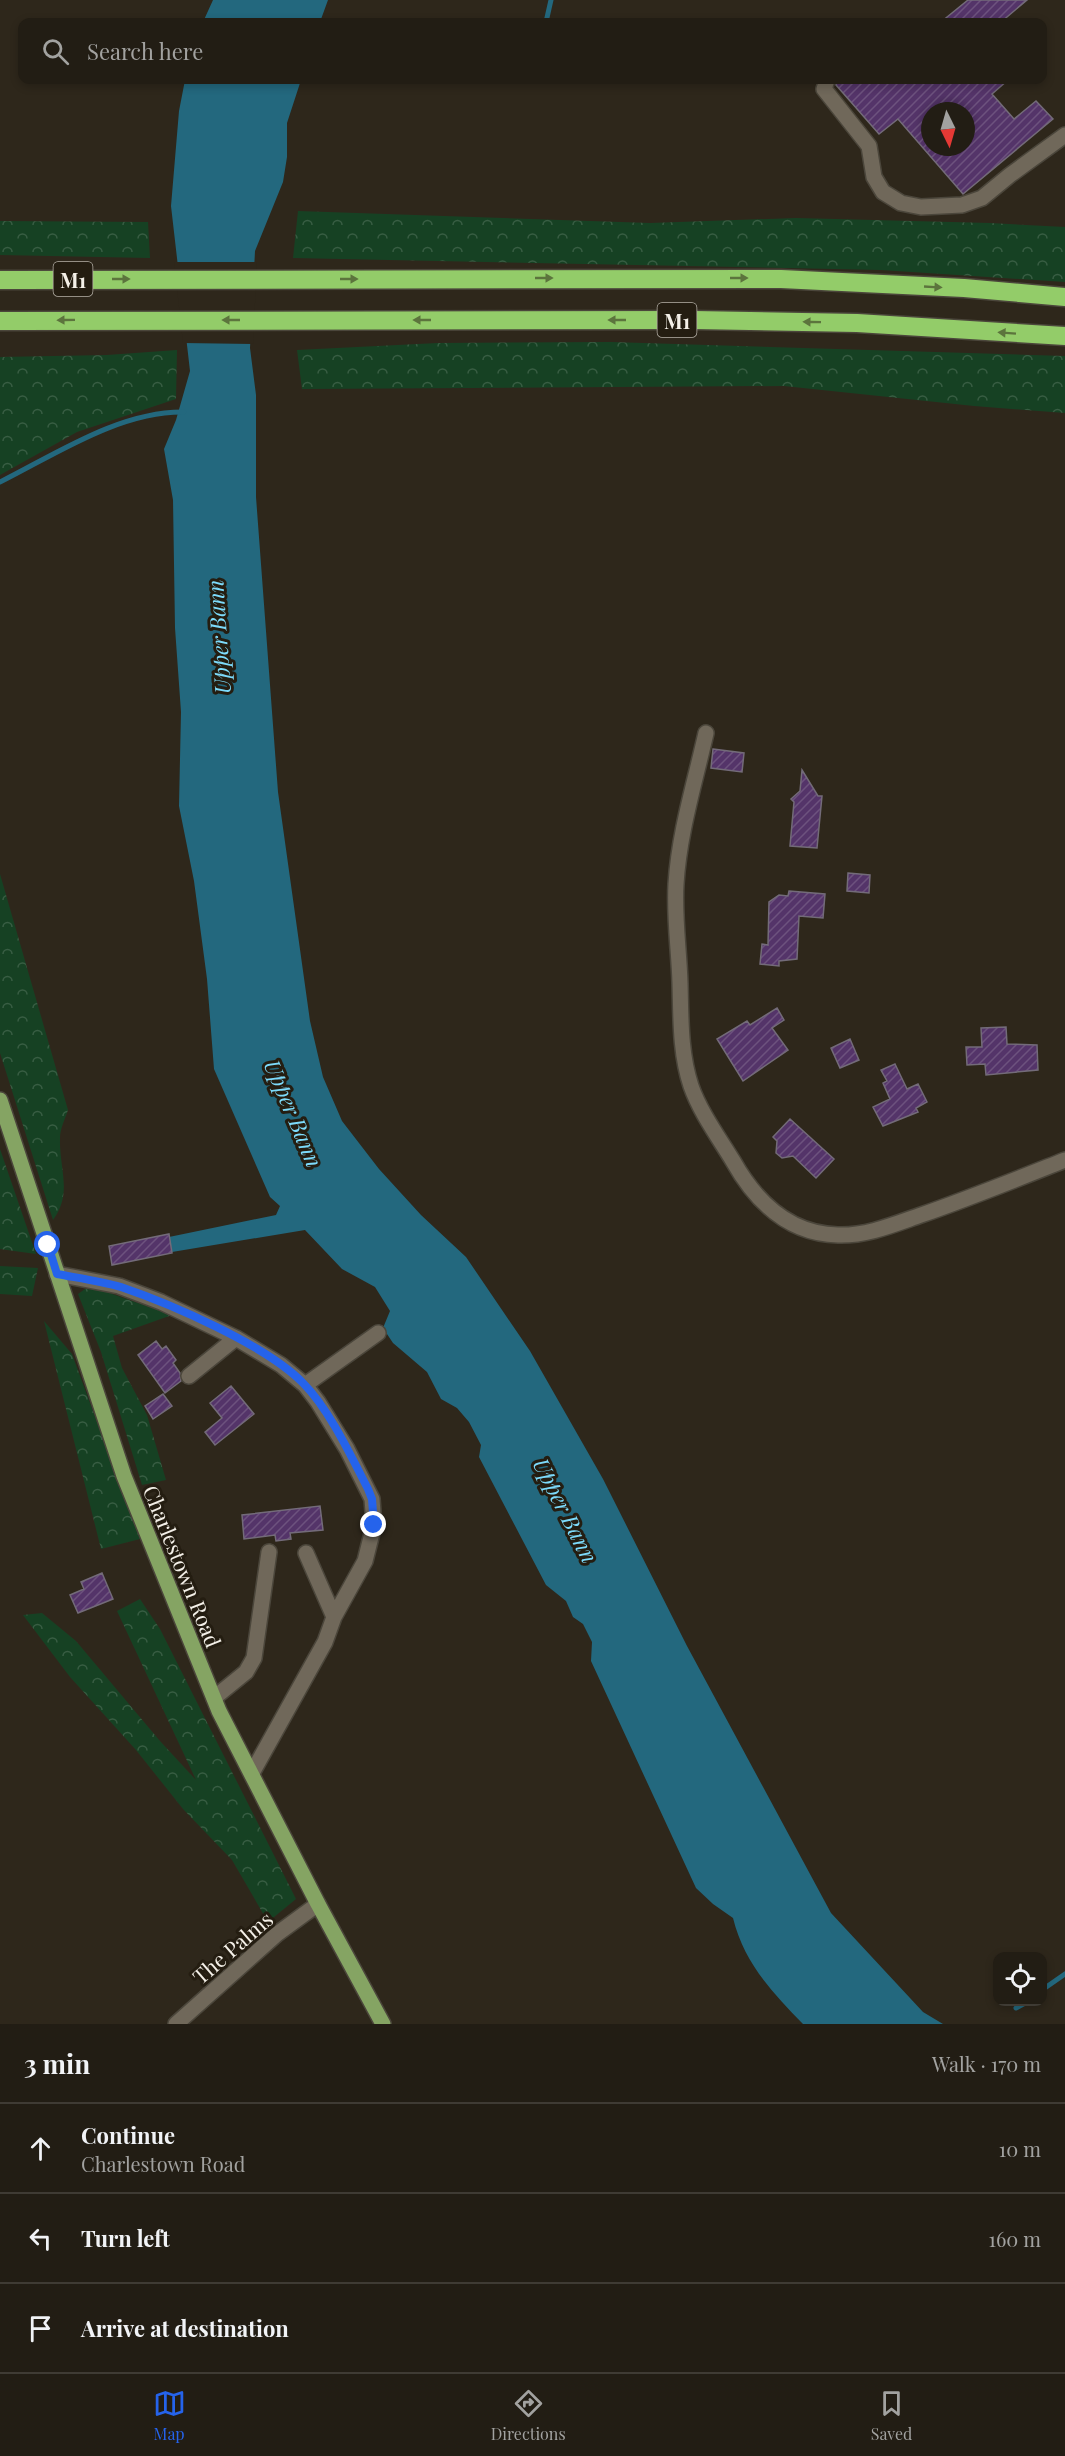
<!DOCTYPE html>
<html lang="en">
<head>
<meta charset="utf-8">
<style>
  :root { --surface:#221d14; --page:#2e2a22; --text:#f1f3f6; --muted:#a2a2a0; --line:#3f3b34; --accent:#2563eb }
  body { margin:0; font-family:"Playfair Display",serif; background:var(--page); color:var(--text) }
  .controls { position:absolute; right:18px; bottom:18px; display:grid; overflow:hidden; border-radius:12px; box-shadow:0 3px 9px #0003 }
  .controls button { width:54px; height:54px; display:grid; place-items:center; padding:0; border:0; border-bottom:2px solid var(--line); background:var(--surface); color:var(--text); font:30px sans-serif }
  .compass { position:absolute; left:921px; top:102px; width:54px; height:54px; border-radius:50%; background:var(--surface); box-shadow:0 3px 9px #0003; rotate:175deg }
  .stop { position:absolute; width:18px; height:18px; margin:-14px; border:4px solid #2563eb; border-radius:50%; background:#fff }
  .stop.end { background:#2563eb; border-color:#fff; box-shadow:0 2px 6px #0008 }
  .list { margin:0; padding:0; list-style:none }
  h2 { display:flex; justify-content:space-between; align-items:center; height:78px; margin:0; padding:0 24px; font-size:26px }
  h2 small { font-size:20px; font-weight:400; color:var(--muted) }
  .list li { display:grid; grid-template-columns:39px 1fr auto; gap:18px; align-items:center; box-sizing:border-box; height:90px; padding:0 24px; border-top:2px solid var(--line) }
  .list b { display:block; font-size:22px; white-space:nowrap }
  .list p { margin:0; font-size:20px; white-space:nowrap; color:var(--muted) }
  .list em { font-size:20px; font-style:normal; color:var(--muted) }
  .icon { flex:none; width:33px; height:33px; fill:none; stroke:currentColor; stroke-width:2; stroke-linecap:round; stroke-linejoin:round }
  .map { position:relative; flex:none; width:1065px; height:2024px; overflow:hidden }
  .search { position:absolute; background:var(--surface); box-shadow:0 3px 9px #0003; left:18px; right:18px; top:18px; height:66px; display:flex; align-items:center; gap:15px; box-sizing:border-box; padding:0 21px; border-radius:12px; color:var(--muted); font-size:22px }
  .sheet { height:348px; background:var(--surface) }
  nav { display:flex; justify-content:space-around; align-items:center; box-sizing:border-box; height:84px; border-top:2px solid var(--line); background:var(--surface); font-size:16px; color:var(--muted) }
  nav a { display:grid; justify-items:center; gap:3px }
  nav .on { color:var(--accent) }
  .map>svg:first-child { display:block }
</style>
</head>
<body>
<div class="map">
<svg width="1065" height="2024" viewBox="0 0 1065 2024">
  <defs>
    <pattern id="forest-crowns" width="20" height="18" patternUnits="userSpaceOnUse" patternTransform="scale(1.5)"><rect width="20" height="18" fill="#164123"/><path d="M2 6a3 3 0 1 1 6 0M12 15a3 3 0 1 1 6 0" fill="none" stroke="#385d43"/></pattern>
    <pattern id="building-hatch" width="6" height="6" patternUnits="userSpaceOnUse" patternTransform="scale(1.5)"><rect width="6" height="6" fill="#543469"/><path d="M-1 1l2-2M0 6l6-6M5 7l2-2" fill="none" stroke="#6d527e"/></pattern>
  </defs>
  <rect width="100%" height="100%" fill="#2e271b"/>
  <!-- forest -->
  <path fill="url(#forest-crowns)" d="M298,211L650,223L796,218L990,223L1065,227V282L881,270L293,258Z
    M0,221L148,222L150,258L0,255Z
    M611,342L1065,356V413L974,406L784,386L302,389L297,350L438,343Z
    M177,350L176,399L77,432L0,475V357L107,355Z
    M0,874L68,1110C65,1119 60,1129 60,1138C59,1169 73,1193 53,1220L0,1053Z
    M0,1149L36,1254L0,1249Z
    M0,1266L38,1268L32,1296L0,1294Z
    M85,1289L101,1290L172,1315L113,1336L122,1368L147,1415L166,1480L142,1485L101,1352L78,1294Z
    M44,1321L72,1354L140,1539L101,1549Z
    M140,1599L160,1629L296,1899L268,1922L232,1860L183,1809L136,1750L70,1677L23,1615L42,1613L76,1641L160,1741L196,1780L117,1611Z"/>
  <!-- water -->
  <path fill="#23687e" d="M213,0H328L320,22H203Z
    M185,80H301L287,123V157L283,182L255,251L250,348L256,395V497L278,792L310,1021L323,1077L342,1121L379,1169L421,1215L466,1257L530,1351L603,1479L687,1646L831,1913L923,2012L943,2024H803C772,1992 744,1963 733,1918L713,1904L696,1888L591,1661L592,1642L583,1624L573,1617L566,1601L546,1585L479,1457L481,1445L469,1422L457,1408L441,1399L427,1372L393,1343L383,1328L390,1311L375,1287L342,1269L305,1230L172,1252L169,1237L276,1215L280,1206L270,1197L214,1069L207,979L194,881L179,806L181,712L175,628L173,500L164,449L176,420L190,371L171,206L179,111Z"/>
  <!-- pier -->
  <path fill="#2e271b" d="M174,262H257L253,344L183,343Z"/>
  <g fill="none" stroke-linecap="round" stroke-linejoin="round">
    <!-- stream -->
    <path stroke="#23687e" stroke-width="5" d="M546,22L551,0
      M0,482C56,454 120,411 184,412
      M1042,1990L1065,1974
      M1016,2008L1027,2002"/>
  </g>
  <!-- building -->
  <path fill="url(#building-hatch)" stroke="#736b79" stroke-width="1.5" fill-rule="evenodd" d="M968,0H1027L1001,22H941Z
    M837,80H1008L992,94L1014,119L1036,101L1053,119L963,194L898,119L879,134L836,85ZM930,111H966V147H930Z
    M713,749L744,753L742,772L711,768Z
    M802,770L818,796H822L817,848L790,846L794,802L791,799L800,791Z
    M848,873L870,875L869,893L847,891Z
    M789,891L825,894L823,918L799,916L797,959L779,961V966L760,964L762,944L768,945L769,902L779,895L788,896Z
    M777,1008L784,1020L772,1028L788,1050L743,1081L717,1039L747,1021L750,1025Z
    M1006,1027L1007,1044L1037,1045L1038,1070L986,1075L985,1064L967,1065L966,1047H982L981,1028Z
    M850,1039L859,1060L840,1068L831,1048Z
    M895,1064L907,1089L918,1084L927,1102L916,1108L918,1112L883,1126L873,1107L890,1099L883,1083L887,1081L881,1070Z
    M790,1119L834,1159L816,1178L793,1156L782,1158L776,1153L777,1141L773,1137Z
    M169,1234L172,1253L112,1265L109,1246Z
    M156,1341L162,1349L166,1346L176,1360L173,1363L180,1373L181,1381L165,1393L138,1355Z
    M231,1386L254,1414L215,1445L205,1432L222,1418L210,1403Z
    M163,1394L172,1406L153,1419L145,1406Z
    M320,1506L323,1530L290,1533L291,1539L276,1541L275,1535L244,1539L242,1515Z
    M102,1573L113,1599L78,1613L70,1595L84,1589L81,1582Z"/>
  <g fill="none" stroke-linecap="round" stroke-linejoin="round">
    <!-- minor casing -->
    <g stroke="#4b463b" stroke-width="18">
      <path id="minor" d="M827,80L824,89L869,146L874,177L883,192L901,203L921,207L962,205L982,198L1010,175L1065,135
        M706,733C695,782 679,833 676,884C674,917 679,950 680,983C681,1018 680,1053 691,1086C700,1112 719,1138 733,1161C756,1202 789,1234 838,1235C867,1236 895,1224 921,1215C970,1198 1017,1179 1065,1160
        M57,1274L119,1286L161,1302L236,1338L281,1365L305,1385L318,1402L347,1449L372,1499L374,1525L365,1561L334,1617L325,1642L252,1773
        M189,1376L236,1338
        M305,1385L378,1333
        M306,1553L334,1617
        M214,1698L246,1672L254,1658L269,1552
        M176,2024L277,1934L318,1904"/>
    </g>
    <!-- major casing -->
    <g stroke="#4b463b" stroke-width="18">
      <path id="major" d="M0,1100L124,1476L219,1711L318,1904L383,2024"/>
    </g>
    <!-- highway casing -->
    <g stroke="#4b463b" stroke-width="21">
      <path id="highway" d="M0,280L781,279L964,288L1065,297
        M0,321L694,320L857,323L1065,336"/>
    </g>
    <!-- minor -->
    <use href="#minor" stroke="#70685a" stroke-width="15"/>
    <!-- major -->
    <use href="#major" stroke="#85a463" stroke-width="15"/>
    <!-- highway -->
    <use href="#highway" stroke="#93cc69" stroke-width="18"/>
  </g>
  <!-- one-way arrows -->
  <defs><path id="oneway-solid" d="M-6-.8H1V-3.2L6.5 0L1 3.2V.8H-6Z" transform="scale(1.5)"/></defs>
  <g fill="#5c743d">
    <use href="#oneway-solid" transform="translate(544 278)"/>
    <use href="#oneway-solid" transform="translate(739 278)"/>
    <use href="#oneway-solid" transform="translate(121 279)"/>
    <use href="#oneway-solid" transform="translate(349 279)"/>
    <use href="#oneway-solid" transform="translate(933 287) rotate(3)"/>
    <use href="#oneway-solid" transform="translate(66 320) rotate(179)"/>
    <use href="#oneway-solid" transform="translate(231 320) rotate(180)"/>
    <use href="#oneway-solid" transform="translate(422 320) rotate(-180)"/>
    <use href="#oneway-solid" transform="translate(617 320) rotate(-180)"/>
    <use href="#oneway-solid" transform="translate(812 322) rotate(-179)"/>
    <use href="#oneway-solid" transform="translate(1007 333) rotate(-176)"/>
  </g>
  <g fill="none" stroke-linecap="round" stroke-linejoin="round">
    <!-- route -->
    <path stroke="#2563eb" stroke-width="8" d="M48,1245L57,1274C78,1278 100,1281 121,1287C171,1304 266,1345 303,1383C329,1409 351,1456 368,1489L372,1499L374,1525"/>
  </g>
  <g text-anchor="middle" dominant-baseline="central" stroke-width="6" stroke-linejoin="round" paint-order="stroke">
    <!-- shield labels -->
    <g fill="#241d11" stroke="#b6b1a8" stroke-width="1.5">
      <rect x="53.5" y="262" width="39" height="34" rx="4.5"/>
      <rect x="657.5" y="303" width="39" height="34" rx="4.5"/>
    </g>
    <g font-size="20" font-weight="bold" fill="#f4f0e8">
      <text x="73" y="279">M1</text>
      <text x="677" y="320">M1</text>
    </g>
    <!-- street labels -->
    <g font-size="21" fill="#f4f0e8" stroke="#241d11">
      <text transform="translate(183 1566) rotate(68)">Charlestown Road</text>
      <text transform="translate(232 1947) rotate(-41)">The Palms</text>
    </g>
    <!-- water labels -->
    <g font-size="22" font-style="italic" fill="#7ddbfb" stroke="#241d11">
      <text transform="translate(218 637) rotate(-94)">Upper Bann</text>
      <text transform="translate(294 1113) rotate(67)">Upper Bann</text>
      <text transform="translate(566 1510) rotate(63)">Upper Bann</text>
    </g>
  </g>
</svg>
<div class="controls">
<button><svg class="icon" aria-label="locate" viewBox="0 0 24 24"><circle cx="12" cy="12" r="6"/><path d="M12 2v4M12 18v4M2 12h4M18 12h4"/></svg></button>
</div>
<svg class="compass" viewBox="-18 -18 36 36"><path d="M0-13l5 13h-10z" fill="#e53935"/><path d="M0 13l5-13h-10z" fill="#a2a2a0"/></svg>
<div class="stop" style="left:48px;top:1245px"></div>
<div class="stop end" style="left:374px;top:1525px"></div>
<div class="search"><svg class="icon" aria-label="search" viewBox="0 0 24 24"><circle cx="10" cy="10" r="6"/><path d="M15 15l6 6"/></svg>Search here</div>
</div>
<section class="sheet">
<h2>3 min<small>Walk · 170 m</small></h2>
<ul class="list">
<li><svg class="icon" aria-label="ahead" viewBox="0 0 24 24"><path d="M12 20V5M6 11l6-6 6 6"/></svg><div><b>Continue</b><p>Charlestown Road</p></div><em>10 m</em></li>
<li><svg class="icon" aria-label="left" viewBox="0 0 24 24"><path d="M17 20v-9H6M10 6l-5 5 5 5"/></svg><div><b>Turn left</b></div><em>160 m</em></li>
<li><svg class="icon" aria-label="arrive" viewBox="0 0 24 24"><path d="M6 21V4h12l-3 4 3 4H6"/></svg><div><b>Arrive at destination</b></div></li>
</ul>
</section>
<nav>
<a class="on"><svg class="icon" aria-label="map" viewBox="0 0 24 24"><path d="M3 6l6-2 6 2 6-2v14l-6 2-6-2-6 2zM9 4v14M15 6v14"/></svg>Map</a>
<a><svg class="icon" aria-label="directions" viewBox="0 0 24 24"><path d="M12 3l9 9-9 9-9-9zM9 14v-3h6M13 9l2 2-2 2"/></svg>Directions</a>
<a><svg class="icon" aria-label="saved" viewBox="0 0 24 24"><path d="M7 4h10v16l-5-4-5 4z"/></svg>Saved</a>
</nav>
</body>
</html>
